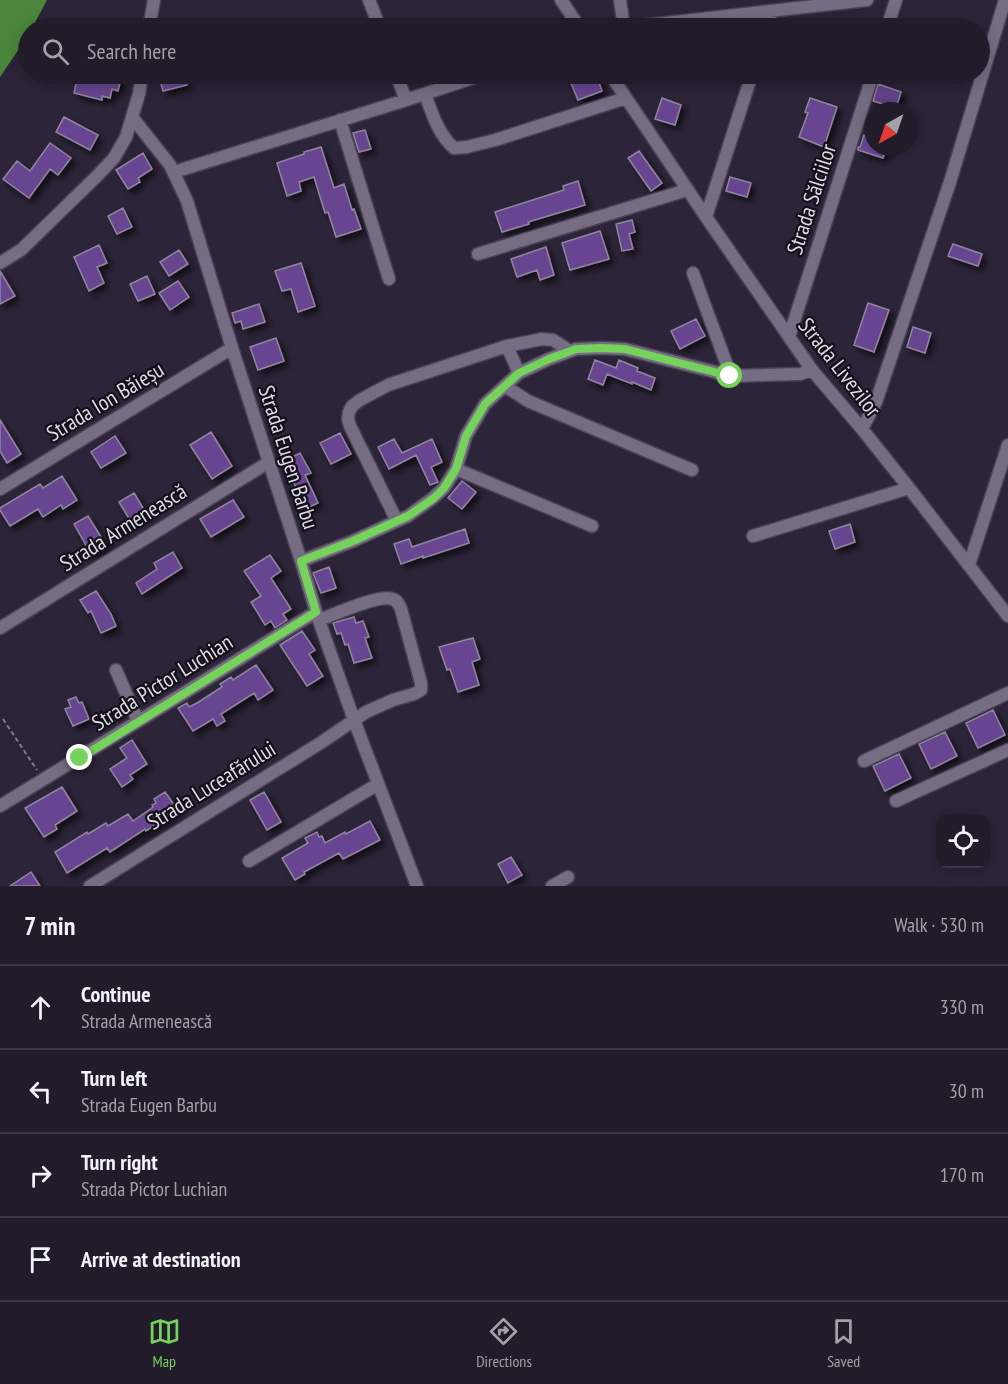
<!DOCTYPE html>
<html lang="en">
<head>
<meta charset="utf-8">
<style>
  :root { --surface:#211b2a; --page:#2d2836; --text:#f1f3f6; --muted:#a2a1a8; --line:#3e3947; --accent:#75d25b }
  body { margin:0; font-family:"PT Sans Narrow",sans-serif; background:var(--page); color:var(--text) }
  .controls { position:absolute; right:18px; bottom:18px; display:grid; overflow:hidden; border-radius:12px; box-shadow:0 3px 15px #0003 }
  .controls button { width:54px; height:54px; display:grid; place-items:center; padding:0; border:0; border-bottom:2px solid var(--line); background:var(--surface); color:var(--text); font:30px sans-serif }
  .compass { position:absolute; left:864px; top:102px; width:54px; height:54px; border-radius:50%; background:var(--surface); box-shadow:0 3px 15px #0003; rotate:220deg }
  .stop { position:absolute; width:18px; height:18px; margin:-14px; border:4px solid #75d25b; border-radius:50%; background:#fff }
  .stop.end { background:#75d25b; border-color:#fff; box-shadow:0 2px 6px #0008 }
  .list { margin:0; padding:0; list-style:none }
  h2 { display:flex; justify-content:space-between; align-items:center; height:78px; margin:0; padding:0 24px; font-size:26px }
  h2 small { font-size:20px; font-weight:400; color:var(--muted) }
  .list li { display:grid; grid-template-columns:39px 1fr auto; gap:18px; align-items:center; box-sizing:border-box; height:84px; padding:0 24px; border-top:2px solid var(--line) }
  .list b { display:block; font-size:22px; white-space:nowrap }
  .list p { margin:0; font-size:20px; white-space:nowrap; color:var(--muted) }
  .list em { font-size:20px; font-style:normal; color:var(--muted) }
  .icon { flex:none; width:33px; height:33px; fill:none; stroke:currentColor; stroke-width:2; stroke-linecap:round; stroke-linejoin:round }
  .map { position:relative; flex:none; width:1008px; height:886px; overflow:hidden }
  .search { position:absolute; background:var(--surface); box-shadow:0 3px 15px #0003; left:18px; right:18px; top:18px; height:66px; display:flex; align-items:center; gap:15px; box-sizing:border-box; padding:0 21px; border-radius:33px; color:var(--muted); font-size:22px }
  .sheet { height:414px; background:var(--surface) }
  nav { display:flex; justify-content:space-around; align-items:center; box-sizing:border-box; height:84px; border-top:2px solid var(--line); background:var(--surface); font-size:16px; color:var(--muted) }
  nav a { display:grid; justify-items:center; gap:3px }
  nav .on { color:var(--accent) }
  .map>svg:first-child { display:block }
</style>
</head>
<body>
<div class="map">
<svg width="1008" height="886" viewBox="0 0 1008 886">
  <defs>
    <filter id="shadow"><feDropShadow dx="4.5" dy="4.5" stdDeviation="3" flood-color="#0009"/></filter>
  </defs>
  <rect width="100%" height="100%" fill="#2c2438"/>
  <!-- water -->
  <path fill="#4c863c" d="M0,0H47L32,28H28V34L25,40L0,77Z"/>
  <!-- building -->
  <path fill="#684591" stroke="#8f869e" stroke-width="1.5" filter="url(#shadow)" d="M78,74H122L118,91L112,89L110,98L102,96V100L74,93Z
    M169,74H184L187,85L163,91L159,76Z
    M571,74H596L602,91L578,100L571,83L573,82Z
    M878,84L901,92L896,108L873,101Z
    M662,98L681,105L675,125L655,119Z
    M810,98L837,107L824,147L799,137L808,113L805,112Z
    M64,117L98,135L90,150L56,132Z
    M365,130L371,149L359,152L353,133Z
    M864,135L873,139V147H887L883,158L858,150V147H860Z
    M50,143L71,158L58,175L50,169L29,198L3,179L17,161L30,171Z
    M321,147L334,188L344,184L352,210L354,209L361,229L336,237L328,212L325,213L314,177L299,182L301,191L287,196L277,163L304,154V152Z
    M639,151L662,183L651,191L628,158Z
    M143,153L152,169L138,178L140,182L128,189L116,170Z
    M730,177L751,183L747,197L726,191Z
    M578,181L585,205L528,222L529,224L502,232L495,212L564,190L563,186Z
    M123,208L132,227L117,234L108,216Z
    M632,220L635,232L629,234L633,249L622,251L616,224Z
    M600,231L609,259L570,270L562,243Z
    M953,244L982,254L978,266L948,256Z
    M99,245L107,263L97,267L104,283L89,291L74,257Z
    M546,247L554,275L540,280L537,270L517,277L511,259Z
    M179,250L188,264L169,276L160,262Z
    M301,263L315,306L298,312L291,289L282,291L275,271Z
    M0,271L15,296L0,304Z
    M147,276L155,294L138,301L130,284Z
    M178,281L189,297L170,310L159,293Z
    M868,303L889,310L874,352L854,345Z
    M259,304L265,322L243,329L241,321L235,323L232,313Z
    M696,319L705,336L680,349L671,331Z
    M913,327L931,333L925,353L907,347Z
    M276,338L284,361L258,370L250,347Z
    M595,360L616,368L619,360L638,368L637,371L655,378L651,390L632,382V384L607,374L603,385L588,379Z
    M0,420L21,454L7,463L0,451Z
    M211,432L232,466L212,479L190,445Z
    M340,433L351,454L331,464L320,443Z
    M115,436L126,453L101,468L91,452Z
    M394,439L402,453L432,439L442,462L431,467L438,482L430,485L416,455L389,469L378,447Z
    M300,453L311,473L305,475L318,503L303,510L295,494L299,493L283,462Z
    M62,476L77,500L63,509L61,505L43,517L38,509L10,526L0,510V508L40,484L43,488Z
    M462,481L476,492L462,509L448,498Z
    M134,493L146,513L131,522L119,502Z
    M233,500L244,517L211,537L200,519Z
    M88,516L106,545L91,554L74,524Z
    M850,524L855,542L835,549L829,531Z
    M465,529L469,543L423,558V556L401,564L394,544L409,539L412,547Z
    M173,552L182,568L142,594L136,583L157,569L154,563Z
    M270,555L281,571L271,578L291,609L283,614L287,620L275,628L271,621L265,625L251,602L261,596L244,571Z
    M329,567L336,588L321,593L313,573Z
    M96,591L111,614L116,626L101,633L91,611L88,613L80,600Z
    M354,617L356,623L363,621L369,637L365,638L372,658L354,663L348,644L345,645L341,633L337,634L333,623Z
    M302,631L315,650L309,654L323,676L307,686L280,645Z
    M473,638L480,659L472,662L479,685L458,692L450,669L447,670L439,647Z
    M256,665L273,690L258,700L254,693L221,714L225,721L217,726L213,719L193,731L178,708L187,703L189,707L197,703L222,687L220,684L231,677L233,680Z
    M76,697L79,703L82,702L89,719L73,726L65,709L71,707L68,700Z
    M993,710L1005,735L978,748L966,723Z
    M945,732L957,756L931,769L919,744Z
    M132,740L147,764L130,775L133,779L122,787L110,769L127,758L120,748Z
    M899,754L911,778L885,791L873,766Z
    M62,787L77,811L55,825L57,829L44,837L25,808Z
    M165,792L178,810L146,831L145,829L110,852L107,848L67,873L55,852L87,832L88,834L106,823L108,826L128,814L133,821L153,807L152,805L156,803L154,799Z
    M264,792L281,822L267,830L250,800Z
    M370,821L380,840L343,859L339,853L304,872L305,874L295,880L282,858L308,843L305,838L317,832L319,837L322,836L325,843L345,832L346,834Z
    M511,857L522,875L508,883L498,864Z
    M31,872L40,886H10Z"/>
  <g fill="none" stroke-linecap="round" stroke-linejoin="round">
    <!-- street casing -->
    <g stroke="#4a4253" stroke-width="15">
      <path id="street" d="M369,0L380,28
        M561,0L580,28
        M620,0L624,28
        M149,28L154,0
        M622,28L867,0
        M767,28L772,11
        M887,28L896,0
        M396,74L406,100
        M610,74L706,217L812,370L862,429L909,488L1008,616
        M425,94C432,113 438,134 454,148L467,147L495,140L626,98
        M132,117L170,165L187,201L232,348L301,561L316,612L354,720L417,886
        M340,120L389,279
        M174,172L406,100L485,74
        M706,217L752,74
        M478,254L687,190
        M0,263L21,250L97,176L114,158L126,137L132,117L139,94L142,74
        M693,273L731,376
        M789,337L873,74
        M507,346L519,373
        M505,386L528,401L692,470
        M862,429L876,402L950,182L1005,0
        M456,469L592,526
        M0,489L232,348
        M397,521L350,426L348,419L349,412L352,406L360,400L388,385L507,346L542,339L553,340L570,351
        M753,536L909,488
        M301,561L353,541L408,516L433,498L444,488L456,469L466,436L485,404L519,373L549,359L576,349L602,348L625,349L731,376L800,374L812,370
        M969,565L1008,445
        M0,628L269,462
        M116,670L138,721
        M864,761L1008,693
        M896,801L1008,750
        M0,806L316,612
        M249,861L378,784
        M90,886L322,742L366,712L393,700L414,694L421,690V683L401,609C399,604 397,600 392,599C379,594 333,615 319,620
        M552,886L568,877"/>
    </g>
    <!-- path -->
    <path stroke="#827b8c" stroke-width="2" stroke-dasharray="4.5 3" stroke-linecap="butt" d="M3,719L37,770"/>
    <!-- street -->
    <use href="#street" stroke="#766d84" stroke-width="12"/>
  </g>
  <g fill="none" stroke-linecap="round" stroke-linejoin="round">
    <!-- route -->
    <path stroke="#75d25b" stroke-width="8" d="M80,758L316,612L301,561L353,541L408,516L434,498L444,488L456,469L466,436L485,404L519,373L549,359L576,349L602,348L625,349L730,376"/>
  </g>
  <g text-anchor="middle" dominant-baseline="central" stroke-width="4.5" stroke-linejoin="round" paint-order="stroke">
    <!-- street labels -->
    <g font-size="22" fill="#dfdae7" stroke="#131018">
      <text transform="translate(811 199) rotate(-72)">Strada Sălciilor</text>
      <text transform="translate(840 367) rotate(52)">Strada Livezilor</text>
      <text transform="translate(105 401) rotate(-31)">Strada Ion Băieșu</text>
      <text transform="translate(289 457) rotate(72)">Strada Eugen Barbu</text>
      <text transform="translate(123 527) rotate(-32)">Strada Armenească</text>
      <text transform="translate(162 682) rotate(-32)">Strada Pictor Luchian</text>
      <text transform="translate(211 785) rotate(-32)">Strada Luceafărului</text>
    </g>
  </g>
</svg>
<div class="controls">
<button><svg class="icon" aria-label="locate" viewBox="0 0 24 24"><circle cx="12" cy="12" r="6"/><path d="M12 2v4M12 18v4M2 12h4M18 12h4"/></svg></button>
</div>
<svg class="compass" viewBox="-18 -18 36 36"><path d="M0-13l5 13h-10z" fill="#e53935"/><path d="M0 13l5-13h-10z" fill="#a2a1a8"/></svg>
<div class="stop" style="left:730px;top:376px"></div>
<div class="stop end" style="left:80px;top:758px"></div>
<div class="search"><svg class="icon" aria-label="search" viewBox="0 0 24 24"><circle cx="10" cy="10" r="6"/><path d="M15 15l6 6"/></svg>Search here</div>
</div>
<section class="sheet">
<h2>7 min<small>Walk · 530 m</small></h2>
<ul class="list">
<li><svg class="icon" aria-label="ahead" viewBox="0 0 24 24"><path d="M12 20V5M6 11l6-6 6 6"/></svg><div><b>Continue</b><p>Strada Armenească</p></div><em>330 m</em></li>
<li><svg class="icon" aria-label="left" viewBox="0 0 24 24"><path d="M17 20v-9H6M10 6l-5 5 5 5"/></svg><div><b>Turn left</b><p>Strada Eugen Barbu</p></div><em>30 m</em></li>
<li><svg class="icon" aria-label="right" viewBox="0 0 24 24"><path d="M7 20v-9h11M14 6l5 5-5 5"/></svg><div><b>Turn right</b><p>Strada Pictor Luchian</p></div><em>170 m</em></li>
<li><svg class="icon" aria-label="arrive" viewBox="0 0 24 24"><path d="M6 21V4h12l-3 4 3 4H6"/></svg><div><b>Arrive at destination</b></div></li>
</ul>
</section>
<nav>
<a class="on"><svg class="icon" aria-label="map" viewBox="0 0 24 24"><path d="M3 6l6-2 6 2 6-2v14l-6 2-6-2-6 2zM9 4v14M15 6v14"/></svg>Map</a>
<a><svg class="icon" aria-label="directions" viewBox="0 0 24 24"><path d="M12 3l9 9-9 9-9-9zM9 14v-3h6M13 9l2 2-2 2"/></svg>Directions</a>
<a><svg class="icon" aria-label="saved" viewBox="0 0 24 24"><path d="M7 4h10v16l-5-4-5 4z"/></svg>Saved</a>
</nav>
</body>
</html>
